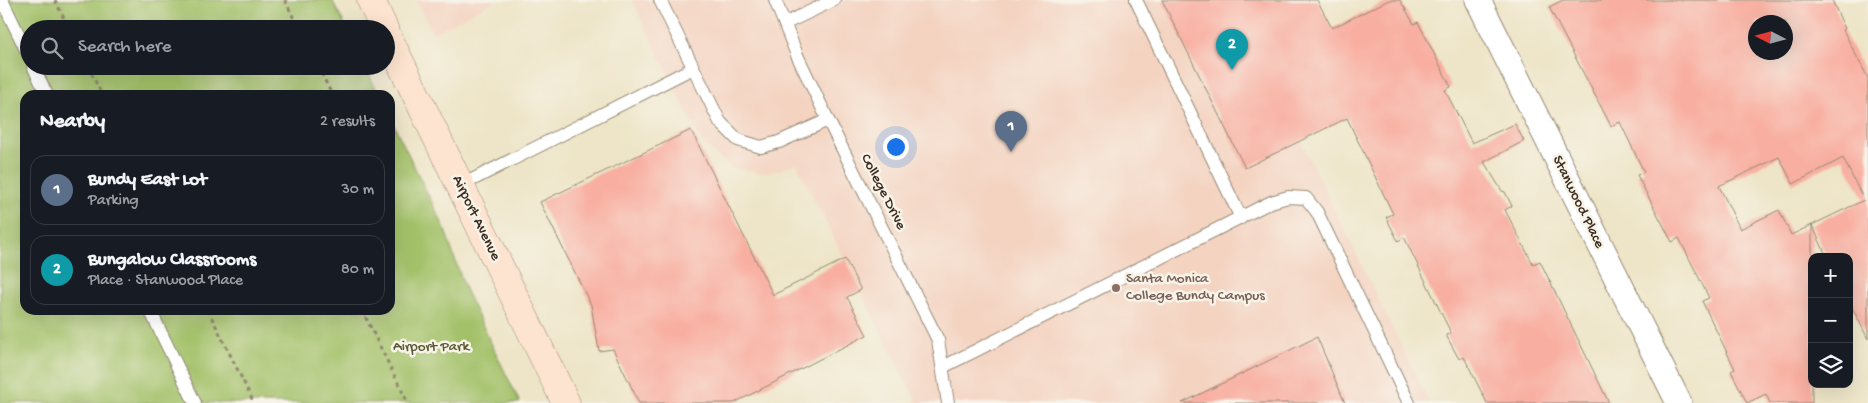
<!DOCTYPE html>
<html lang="en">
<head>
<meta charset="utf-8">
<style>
  :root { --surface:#171b24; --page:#20242c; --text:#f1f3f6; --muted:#9ea1a6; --line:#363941; --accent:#1a73e8 }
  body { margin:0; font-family:"Gochi Hand",sans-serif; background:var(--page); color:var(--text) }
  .controls { position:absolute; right:15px; bottom:15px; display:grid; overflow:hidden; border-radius:10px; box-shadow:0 5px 20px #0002 }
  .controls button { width:45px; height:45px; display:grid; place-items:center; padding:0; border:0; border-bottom:1px solid var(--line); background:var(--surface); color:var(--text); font:25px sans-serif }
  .compass { position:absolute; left:1748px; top:15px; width:45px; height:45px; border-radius:50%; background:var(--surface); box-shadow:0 5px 20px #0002; rotate:276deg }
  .you { position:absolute; left:895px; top:146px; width:18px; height:18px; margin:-12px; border:4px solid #fff; border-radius:50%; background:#1a73e8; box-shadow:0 0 0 8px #1a73e833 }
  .badge { display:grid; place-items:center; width:32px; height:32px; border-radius:50%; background:var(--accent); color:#fff; font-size:16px; font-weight:700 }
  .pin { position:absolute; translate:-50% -41px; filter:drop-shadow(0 1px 2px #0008) }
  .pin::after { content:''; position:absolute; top:26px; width:18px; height:15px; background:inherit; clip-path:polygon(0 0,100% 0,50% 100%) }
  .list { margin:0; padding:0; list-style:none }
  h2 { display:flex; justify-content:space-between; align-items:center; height:65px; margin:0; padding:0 20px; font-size:21px }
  h2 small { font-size:16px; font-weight:400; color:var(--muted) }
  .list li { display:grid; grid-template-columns:32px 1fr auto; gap:15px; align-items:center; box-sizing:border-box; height:70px; margin:0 10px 10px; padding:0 10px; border:1px solid var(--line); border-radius:15px }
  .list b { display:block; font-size:19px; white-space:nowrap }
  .list p { margin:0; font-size:16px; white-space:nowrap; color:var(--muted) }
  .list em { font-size:16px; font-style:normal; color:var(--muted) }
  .icon { flex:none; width:28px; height:28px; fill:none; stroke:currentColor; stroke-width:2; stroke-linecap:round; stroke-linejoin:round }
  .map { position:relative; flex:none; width:1868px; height:403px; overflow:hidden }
  .search { position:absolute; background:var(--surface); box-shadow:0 5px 20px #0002; left:20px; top:20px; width:375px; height:55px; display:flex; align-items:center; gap:12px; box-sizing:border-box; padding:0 18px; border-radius:28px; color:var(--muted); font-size:19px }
  .panel { position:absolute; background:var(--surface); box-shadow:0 5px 20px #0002; left:20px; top:90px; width:375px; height:225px; border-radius:15px }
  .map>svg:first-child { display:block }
</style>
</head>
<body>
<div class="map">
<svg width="1868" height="403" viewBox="0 0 1868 403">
  <rect width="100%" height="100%" fill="#f7f3e8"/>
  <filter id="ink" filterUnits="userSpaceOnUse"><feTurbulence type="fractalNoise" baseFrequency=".02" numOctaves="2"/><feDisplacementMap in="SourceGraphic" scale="10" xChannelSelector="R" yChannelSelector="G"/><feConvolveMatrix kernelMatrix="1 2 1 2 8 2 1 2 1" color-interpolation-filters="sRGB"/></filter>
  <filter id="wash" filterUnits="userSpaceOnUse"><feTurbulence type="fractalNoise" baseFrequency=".0096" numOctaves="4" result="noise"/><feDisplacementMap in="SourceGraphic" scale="20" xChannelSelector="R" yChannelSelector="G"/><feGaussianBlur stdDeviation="1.12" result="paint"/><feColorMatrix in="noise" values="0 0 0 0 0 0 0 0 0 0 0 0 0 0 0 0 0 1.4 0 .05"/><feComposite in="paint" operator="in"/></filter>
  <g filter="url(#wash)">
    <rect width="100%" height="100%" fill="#eee5c8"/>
    <!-- built -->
    <path fill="#f4d3c1" d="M416,0H496L433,34Z
      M632,0H1232L1429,403H917L796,163L780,170L761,173L731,168L702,143Z"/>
    <!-- green -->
    <path fill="#a3c169" stroke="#6f7644" d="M0,0H332L347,29H29V66H365L379,95H25V310H390V117L444,227L465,289L520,403H0Z"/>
    <g id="blocks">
      <!-- building -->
      <path fill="#f8afa1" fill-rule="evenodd" d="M1162,0H1317L1332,28L1389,0H1400L1414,24L1418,22L1451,87L1445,90L1472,143L1515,124L1524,141L1484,162L1502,191L1505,192L1512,206L1505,210L1533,264L1540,261L1609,403H1487L1464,357L1459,359L1446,335L1451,333L1404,237L1398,241L1386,217L1393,214L1347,118L1245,168Z
        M1563,0H1832L1845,29L1843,30L1868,78V339L1849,301V257H1827L1812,225L1864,200L1843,158L1793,184L1779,157L1719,186L1740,229L1779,210L1791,235L1812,225V403H1770L1766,394L1747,403L1731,371L1735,369L1702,301L1709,298L1679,238L1672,242L1637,175L1644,172L1620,122L1611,126L1549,7ZM1756,22H1786V52H1756Z
        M691,130L773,295L845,259L861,290L847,297L867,335L734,403H639L613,349L599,351L591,305L540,202Z
        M1317,337L1345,403H1182Z"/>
    </g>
  </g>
  <g filter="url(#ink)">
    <use href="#blocks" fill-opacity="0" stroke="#948873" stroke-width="1"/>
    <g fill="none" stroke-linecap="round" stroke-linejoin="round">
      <!-- lane casing -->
      <g stroke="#948873" stroke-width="14">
        <path id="lane" d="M2,0L29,56
          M660,0L720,122L738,140L761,147L779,142L828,120
          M775,0L797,55L828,120L938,340L948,403
          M1136,0L1241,218
          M786,23L834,0
          M33,66L47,95
          M460,186L693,68
          M150,310L195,403
          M943,367L1271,202L1288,197L1306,198L1317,212L1409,403"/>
      </g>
      <!-- street casing -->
      <g stroke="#948873" stroke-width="27">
        <path id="street" d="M1478,0L1679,403"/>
      </g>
      <!-- secondary casing -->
      <g stroke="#948873" stroke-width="29">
        <path id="secondary" d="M371,0L384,29
          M386,33L566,403"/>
      </g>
      <!-- path -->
      <path stroke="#948873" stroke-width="3" stroke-dasharray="4 4" stroke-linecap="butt" d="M55,0L69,29
        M285,0L299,29
        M88,66L102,95
        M318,66L332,95
        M227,93L231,95
        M208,310L254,403
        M362,310L408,403"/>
      <!-- lane -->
      <use href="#lane" stroke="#fff" stroke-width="12"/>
      <!-- street -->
      <use href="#street" stroke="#fff" stroke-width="25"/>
      <!-- secondary -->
      <use href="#secondary" stroke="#fde4d0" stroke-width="28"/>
    </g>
  </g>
  <!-- markers -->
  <circle fill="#8d6e63" stroke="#f7f3e8" stroke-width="2" cx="1116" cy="288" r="5"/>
  <g text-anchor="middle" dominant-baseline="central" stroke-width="5" stroke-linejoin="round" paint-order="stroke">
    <!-- street labels -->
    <g font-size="15" fill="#3b2a1e" stroke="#f7f3e8">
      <text transform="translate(883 192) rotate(63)">College Drive</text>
      <text transform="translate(1578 202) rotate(64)">Stanwood Place</text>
      <text transform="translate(476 218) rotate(64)">Airport Avenue</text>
    </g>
    <!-- education labels -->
    <g font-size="15" fill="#785e54" stroke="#f7f3e8" text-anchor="start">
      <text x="1126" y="279">Santa Monica<tspan x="1126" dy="17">College Bundy Campus</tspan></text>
    </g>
    <!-- park labels -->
    <g font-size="15" fill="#5a5734" stroke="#f7f3e8">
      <text x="431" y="347">Airport Park</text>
    </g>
  </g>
</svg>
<div class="controls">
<button>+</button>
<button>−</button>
<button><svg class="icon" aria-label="layers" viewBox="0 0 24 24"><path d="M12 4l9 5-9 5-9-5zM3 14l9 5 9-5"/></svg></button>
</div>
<svg class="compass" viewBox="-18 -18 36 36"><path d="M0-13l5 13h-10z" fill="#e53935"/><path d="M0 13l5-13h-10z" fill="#9ea1a6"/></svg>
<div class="you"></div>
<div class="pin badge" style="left:1011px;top:152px;background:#5c6f8a">1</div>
<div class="pin badge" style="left:1232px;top:70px;background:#0f9aa8">2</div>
<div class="search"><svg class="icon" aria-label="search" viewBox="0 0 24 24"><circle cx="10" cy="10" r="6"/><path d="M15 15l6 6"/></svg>Search here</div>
<section class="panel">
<h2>Nearby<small>2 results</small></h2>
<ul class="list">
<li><span class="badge" style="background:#5c6f8a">1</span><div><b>Bundy East Lot</b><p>Parking</p></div><em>30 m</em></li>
<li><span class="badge" style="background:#0f9aa8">2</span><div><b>Bungalow Classrooms</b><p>Place · Stanwood Place</p></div><em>80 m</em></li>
</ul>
</section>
</div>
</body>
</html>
